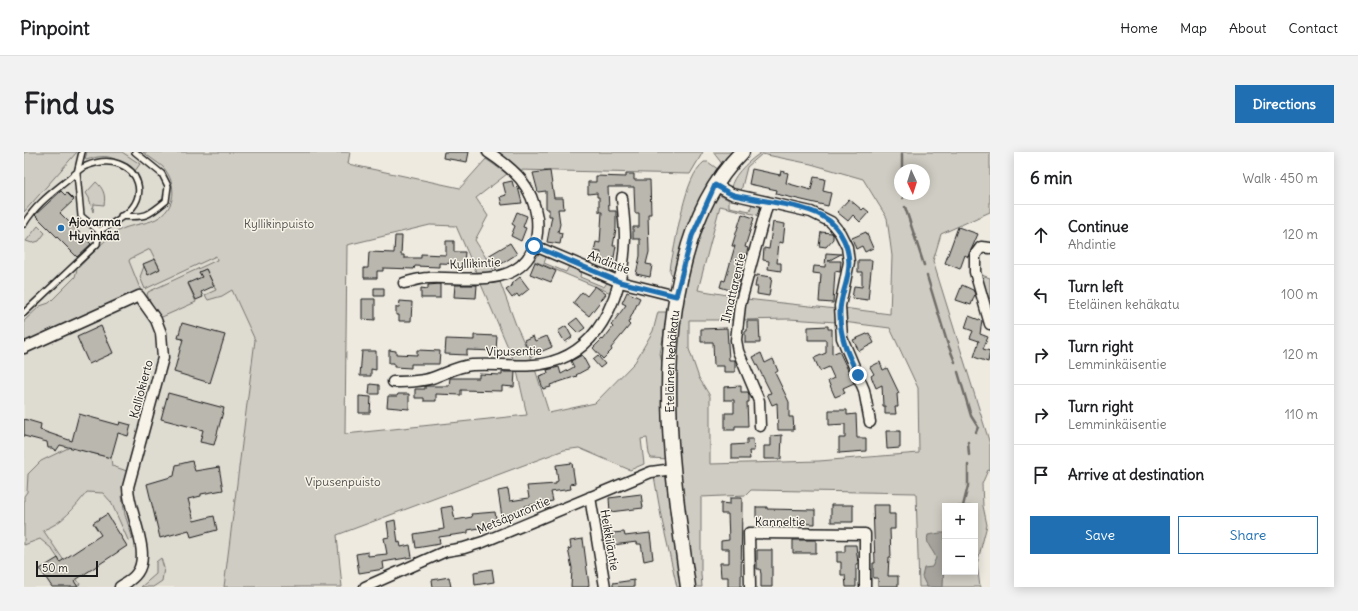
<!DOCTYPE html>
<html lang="en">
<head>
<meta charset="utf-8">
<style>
  :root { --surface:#fff; --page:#f2f2f2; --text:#202124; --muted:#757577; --line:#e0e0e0; --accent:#1f6fb2 }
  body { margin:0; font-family:Delius,sans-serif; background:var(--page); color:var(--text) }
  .controls { position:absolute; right:12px; bottom:12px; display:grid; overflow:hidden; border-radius:0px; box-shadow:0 2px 10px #0003 }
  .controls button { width:36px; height:36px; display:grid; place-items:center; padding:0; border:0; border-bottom:1px solid var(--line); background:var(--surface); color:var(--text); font:20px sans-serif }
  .compass { position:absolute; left:870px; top:12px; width:36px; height:36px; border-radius:50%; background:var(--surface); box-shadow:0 2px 10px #0003; rotate:176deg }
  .scale { position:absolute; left:12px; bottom:10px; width:62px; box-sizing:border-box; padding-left:4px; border:2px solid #1c1c1c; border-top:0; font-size:11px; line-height:14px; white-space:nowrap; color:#1c1c1c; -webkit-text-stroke:3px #f7f3e8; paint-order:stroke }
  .stop { position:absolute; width:12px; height:12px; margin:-9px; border:3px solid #1f6fb2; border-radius:50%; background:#fff }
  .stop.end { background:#1f6fb2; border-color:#fff; box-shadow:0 1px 4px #0008 }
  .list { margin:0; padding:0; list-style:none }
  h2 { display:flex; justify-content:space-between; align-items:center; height:52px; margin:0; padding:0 16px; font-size:17px }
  h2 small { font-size:13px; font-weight:400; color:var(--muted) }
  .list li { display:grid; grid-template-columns:26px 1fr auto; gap:12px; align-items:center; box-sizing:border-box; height:60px; padding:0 16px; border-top:1px solid var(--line) }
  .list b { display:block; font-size:15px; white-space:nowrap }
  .list p { margin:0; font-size:13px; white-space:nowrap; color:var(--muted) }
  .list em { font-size:13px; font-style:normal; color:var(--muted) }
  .actions { display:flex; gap:8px; padding:12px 16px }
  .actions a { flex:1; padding:9px 0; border:1px solid var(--accent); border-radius:0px; text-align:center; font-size:14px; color:var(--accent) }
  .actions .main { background:var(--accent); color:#fff }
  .icon { flex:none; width:22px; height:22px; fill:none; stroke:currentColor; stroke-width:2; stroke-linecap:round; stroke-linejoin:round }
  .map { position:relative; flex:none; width:966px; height:435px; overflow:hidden; border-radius:0px }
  header { display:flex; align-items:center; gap:24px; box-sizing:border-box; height:56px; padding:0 20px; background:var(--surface); border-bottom:1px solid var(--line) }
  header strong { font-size:19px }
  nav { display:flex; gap:22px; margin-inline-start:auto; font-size:14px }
  .intro { display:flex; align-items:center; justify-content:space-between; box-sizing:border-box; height:96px; padding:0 24px }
  h1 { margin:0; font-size:28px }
  .button { padding:10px 18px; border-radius:0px; background:var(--accent); color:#fff; font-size:14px; font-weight:700 }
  main { display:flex; gap:24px; padding:0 24px }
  aside { flex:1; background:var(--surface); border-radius:0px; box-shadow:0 2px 10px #0003 }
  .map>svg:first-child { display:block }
</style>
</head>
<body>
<header>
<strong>Pinpoint</strong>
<nav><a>Home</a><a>Map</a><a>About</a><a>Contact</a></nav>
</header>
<div class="intro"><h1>Find us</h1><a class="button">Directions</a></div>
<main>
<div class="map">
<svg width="966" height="435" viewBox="0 0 966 435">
  <rect width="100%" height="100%" fill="#eeeae0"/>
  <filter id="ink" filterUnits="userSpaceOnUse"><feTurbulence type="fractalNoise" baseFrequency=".025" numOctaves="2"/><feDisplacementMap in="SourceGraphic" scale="8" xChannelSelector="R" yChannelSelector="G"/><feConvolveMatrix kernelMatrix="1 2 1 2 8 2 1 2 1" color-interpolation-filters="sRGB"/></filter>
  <g filter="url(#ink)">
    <!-- built -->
    <path fill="#dedbd1" d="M18,0H125L141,10L188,96L231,188L200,435H0V28Z"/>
    <!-- green -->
    <path fill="#cfccc3" stroke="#767470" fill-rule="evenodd" d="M0,0H53L0,60Z
      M63,0H98L116,12L111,19C90,7 87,0 62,8L61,7Z
      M119,0H326L324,12L436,36L462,7L483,22L452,46L464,64L451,88L472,122H453L432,74L406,73L323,93L321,282L503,263L493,219L478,217H511L525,261L571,251L611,210L629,179L634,160H644L636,202L639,215L643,307L627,306L625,302L623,286L617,287L620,312L606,318L555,296L540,298L313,383L318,435H200L231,188L208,138L198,144L184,148L181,143L192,138L182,117L175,120L178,125L164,132L172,150L138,165L134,164L123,143L124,140L193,108L192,104L121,137L116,125L120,114L124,122L136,117L126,97L106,107L105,109L117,139L4,191L0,188V169L16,154L25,151L51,125L53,117C65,106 80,87 94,79C106,72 120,73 132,67C152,57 154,32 139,15C133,10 125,5 119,0Z
      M473,0H679L666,22L493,18Z
      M689,0H711L699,13Z
      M738,0H966V60L917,82L909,109L966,292V319L964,318L958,332L959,354L963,373L953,412L956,435H895L892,341L727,338L722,343L677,345V422L678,435H668L664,410L649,246L651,208L661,127L677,83L679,69L690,46L695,43L705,48V55L726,59L728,51L737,54V64L696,54L674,138L715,145L709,168H665V197L675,226L686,244V312L795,309L895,301L894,236L866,176L819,170V156L866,162L868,104L863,66L839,27L787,12L738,2L723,15L717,39L707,37C708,23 727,7 738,0ZM876,18H900V42H876ZM921,354H951V420H921Z
      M680,10H684L695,18L651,124H648L646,120L647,111C653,86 660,25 680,10Z
      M72,30C79,36 82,43 80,53L70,52L69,60L65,46L62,41Z
      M14,74L21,81L15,89L8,91L2,89Z
      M518,102L522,106L520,111L542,120L545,114L557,120L556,125L580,135L584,129L589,135L587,141L508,108L513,103Z
      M955,122L966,126V147L959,136Z
      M456,130H476L492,173L508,208L490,209Z
      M722,147L812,157V170L765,167L717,168Z
      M46,295L87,306L88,314L103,319L98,344L101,363L109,387L104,388L87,350L79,341L63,340C51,355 38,372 19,378L56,432L53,434L27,396L16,387L0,393V344L3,340L4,322L17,309Z
      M640,323L645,328V347L659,435H653L637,364L630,324Z
      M137,406L140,416L138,429L129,435H117L132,422V410Z"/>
    <!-- water -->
    <path fill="#a6a39d" stroke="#6f6d69" d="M916,381H921L919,435H903L898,425L900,416L908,415L912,406C909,397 901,393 904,383Z"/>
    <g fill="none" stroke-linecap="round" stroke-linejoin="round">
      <!-- stream -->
      <path stroke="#6f6d69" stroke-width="2.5" d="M878,18V2
        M879,46L880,42
        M881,55L900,113
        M903,124L923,190L931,210
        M934,220L947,264L954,275L952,280
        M944,290L945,303
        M939,354L944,334V313"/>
    </g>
    <!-- building -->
    <path fill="#bab7af" stroke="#1c1c1c" d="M420,0H445L443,10L419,6Z
      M728,17L756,23L757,19L764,21L762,31L787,38L790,25L801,27L799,39L807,41L804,54L752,42L753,38L725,32Z
      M526,19L530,46H539L540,57H534L536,72L534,80L538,81L536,92L523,90L528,64H525V57H522V39L514,40L509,21Z
      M602,22H610V28H626L627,62H624L625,100L622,112L628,113L626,125L612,122L616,104V87H609V75H615V61H611L610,35H584L585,59H592V77L589,94H592L589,111L575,109L577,100L570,99L572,90L576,91L578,60H575V45H573V41L564,42V30H572V24L602,25Z
      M488,29L490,36L494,35L498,51L478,53L476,45L482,43L479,31Z
      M37,39L41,43L43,41L50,48L36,61L67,92L53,105L11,63Z
      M825,47L838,58L840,56L845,60L836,70L829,63L824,69L813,60Z
      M493,60L503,64L499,75L502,76L497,89L487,84L491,74L488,72Z
      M718,62L730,66L721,95L724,96L712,140L696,135L698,128L701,129L711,94H708Z
      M749,70L761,72L759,91L755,90L753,111H757V119L744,117L745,109L739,108L740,96L745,97Z
      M934,75L954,82L944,105L941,103L936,117L921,111Z
      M797,80L808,81L809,83V87L802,95L795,94Z
      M842,80L849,96L841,100L838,94L832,97L828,86Z
      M371,84H378L377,103H380V106H397V102L422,103V89H430V100H441L440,112L415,111V115L391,114L390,117L359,116V119H353V126H340V116H344L345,100L370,101Z
      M486,91L493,102L471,116L464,104Z
      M802,101L817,102L804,109H817L816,120L811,119L809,151L795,150L797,122L789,121L790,114L801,115Z
      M131,107L136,117L124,123L119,112Z
      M834,108H848L844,148L828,146L830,134L838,135V120H834Z
      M511,110L532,119L527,130L506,122Z
      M182,117L190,134L177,140L179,145L172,148L164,131L178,125L175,120Z
      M733,123L748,125L745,144L733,142L734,135H731Z
      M496,125L505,137L495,145L493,142L488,146L482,138L488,134L487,132Z
      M416,132V146H397V136L404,137V133Z
      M431,133H453L452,146L430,145Z
      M938,133L949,138L951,142L947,153L932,148Z
      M571,134L582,142L565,164L549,151L558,140L563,144Z
      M350,136H360V144H350Z
      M603,140L616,146L604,171L606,173L587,196L588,198L579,207L569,196L578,187L579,188L589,175L587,173L602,153L598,151Z
      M338,147H351V168L338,167Z
      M376,149L388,150L387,169H375V163H372V155H375Z
      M945,164L958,169L956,182L964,185L959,197L966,199L964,210L950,205L955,189L946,186L949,179L941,176Z
      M553,166L561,176L554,181L545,172Z
      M723,169H735L736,191H721V179H723Z
      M158,171L201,183L186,231L150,220L159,187L154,186Z
      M77,174L89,201L65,212L53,185Z
      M542,174L548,185L541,190L534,179Z
      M804,174V177H808V202L815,199L830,231L819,236L821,241L811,245L804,229L810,226L805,215L796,219L790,206L802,201V188H784V175Z
      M703,176L705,208H711V220H700V214H690L689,190H677V177Z
      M845,181L850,191L835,199L829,188Z
      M450,183L473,184L472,199L443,198V203L421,202L422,187L450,188Z
      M509,184L511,189L523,184L528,195L507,204L500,188Z
      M365,198L372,199V202L393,203V198L416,199L415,212H387V216L370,215V211H365Z
      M338,199H352V218L347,217V224H336Z
      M737,201L741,211L749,207L754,219L751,221L765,250V265H769L770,278H754L753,251L748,253L743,242L747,241L729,205Z
      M558,203L565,216L552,223L553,224L526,233L527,235L519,237L515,224L524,221L523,218L535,215L537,222L550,215L547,209Z
      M574,204L581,212L576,216L569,208Z
      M856,210L859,218L863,216L875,241L873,242L874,255H871L872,262H861V254H859L858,233L852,236L847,224L850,222L846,215Z
      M478,220H491L490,235L478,234V239L437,238V243L412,242V249H400V246H391V237H401V234H425L426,226H455V222L478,223Z
      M346,232L355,233V242H345Z
      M717,234V240H724L725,243V250H723L724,274H711V278H701V261H710V248H700V235Z
      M144,241L200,256L190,293L176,290L179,278L137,267Z
      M374,242H385V257L363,255L364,244H373Z
      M335,244L347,245L346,261H335Z
      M805,258H823V263L832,262L833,286H842V299L815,301V286H821V272L805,273Z
      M55,262L95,273L96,270L107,273L104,284L94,281L87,306L36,293L32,299L28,296H24L23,290L0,284V267L17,272L16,278L48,289Z
      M862,279H876V296L863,297Z
      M758,283L757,307H740V294H747V284Z
      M723,287H729L730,299H725L726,307H708V293L723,292Z
      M168,309L171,319L195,315L199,338L177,342V344L164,347L170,369L190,364L193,378L167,385L165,378L136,386L123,332L150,324L152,313Z
      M548,311L551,331L546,332L547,337L527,340L529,349L501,354L502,361L478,365L474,339L484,337L486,349L505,346L503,334L532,332V330L534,329L532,313Z
      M617,342L619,356L586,360L585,346Z
      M706,346H718L717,435H704V425H697L696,411H705V397H697V389L705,388L704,362H697V351L706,352Z
      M807,353H829V370H807Z
      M849,353H865V362H871V377H866L867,405H865L864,424H874V434H854V426H849V411H851Z
      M428,354L431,368L448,365L447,362L471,360L473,373L444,378V381L415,385L416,392L392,396L390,382L420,377L417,356Z
      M732,355H743V357L791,358V372L737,370V366H732Z
      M83,362L103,394L50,429L54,435H28L16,417L34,406L36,410L77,383L69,371Z
      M371,368L374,391L376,390L377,395L386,393L388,405L359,410L360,417L335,421L332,402L344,400V404L363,402L360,386L365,385L363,370Z
      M600,380L601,384L626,381L629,407L620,409L617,392H613V390L589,393L588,381Z
      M559,387L565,433L564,435H547L548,416L544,397L547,396L546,389Z
      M769,388H792V401H769Z
      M821,393H832L834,412H832V435H822L821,423H817V410H813V400H821Z
      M733,398H748V435H737V422L736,417H733Z
      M468,417L470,430L451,433L450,420Z
      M425,425L427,435H409L408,428Z
      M610,428V435H589V431Z"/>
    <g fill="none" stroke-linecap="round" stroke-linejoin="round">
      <!-- lane casing -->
      <g stroke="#1c1c1c" stroke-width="8">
        <path id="lane" d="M58,0L53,21L57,64L75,79
          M97,64C122,66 124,64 142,49L144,34L138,22L111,0
          M0,72C12,52 28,41 45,27C50,23 56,16 62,14C72,10 85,8 95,12C114,19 121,40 108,56C100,66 85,73 75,79L73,92L0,161"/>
      </g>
      <!-- street casing -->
      <g stroke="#1c1c1c" stroke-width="13">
        <path id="street" d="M691,33L708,42L787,60L807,70L816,81L823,95L825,110L816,154L818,186L840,238L846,270
          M511,94L596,130L652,144
          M966,96L957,95L951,103V120L966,172
          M380,131C388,129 396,126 404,126C439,124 490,137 508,99C513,89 514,77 513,66C508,33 491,18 464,0
          M0,196L115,144L132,168L137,181L139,206L104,335C104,359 128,401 113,421C109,427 102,431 96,435
          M369,230C381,230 396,230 408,226C422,221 434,214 448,213C474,211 502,217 527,210C580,196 600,134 601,86C601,73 599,59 598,46
          M736,274L735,249L714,199L712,188L716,153L744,50
          M566,345L581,435
          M341,435L422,399L440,396L459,390L627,320L649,317
          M726,435L725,381L841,382V435"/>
      </g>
      <!-- secondary casing -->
      <g stroke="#1c1c1c" stroke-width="17">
        <g id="secondary">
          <path id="s1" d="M664,435C649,327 632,219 660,111C670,70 688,30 718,0"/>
        </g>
      </g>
      <!-- lane -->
      <use href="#lane" stroke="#f7f3e8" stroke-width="5"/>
      <!-- street -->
      <use href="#street" stroke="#f7f3e8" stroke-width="10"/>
      <!-- secondary -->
      <use href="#secondary" stroke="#f7f3e8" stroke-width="14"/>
    </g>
  </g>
  <g fill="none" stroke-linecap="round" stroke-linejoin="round" filter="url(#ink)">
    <!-- route -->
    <path stroke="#1f6fb2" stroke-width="5" d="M510,94L596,130L652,144L668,84L691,33C697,36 703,41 710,43C735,49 777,52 798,64C818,75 828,99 824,121C822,136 815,148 816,163C816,186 824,203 834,223"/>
  </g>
  <!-- markers -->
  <circle fill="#1f6fb2" stroke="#f7f3e8" stroke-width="1.5" cx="37" cy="76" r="4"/>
  <g text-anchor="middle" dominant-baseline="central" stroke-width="3" stroke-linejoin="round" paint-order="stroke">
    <!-- poi labels -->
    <g font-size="12" font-weight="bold" fill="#1c1c1c" stroke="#f7f3e8" text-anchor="start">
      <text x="45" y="69">Ajovarma<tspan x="45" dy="14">Hyvinkää</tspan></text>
    </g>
    <!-- park labels -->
    <g font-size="12" fill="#52514e" stroke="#f7f3e8">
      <text x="255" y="71">Kyllikinpuisto</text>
      <text x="319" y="329">Vipusenpuisto</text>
    </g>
    <!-- street labels -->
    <g font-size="12" fill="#1c1c1c" stroke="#f7f3e8">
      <text transform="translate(585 110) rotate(21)">Ahdintie</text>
      <text transform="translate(451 111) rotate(-3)">Kyllikintie</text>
      <text transform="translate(709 136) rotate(-77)">Ilmattarentie</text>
      <text transform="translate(490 199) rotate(-1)">Vipusentie</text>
      <text stroke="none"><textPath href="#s1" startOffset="227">Eteläinen kehäkatu</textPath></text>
      <text transform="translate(117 237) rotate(-75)">Kalliokierto</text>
      <text transform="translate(489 363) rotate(-23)">Metsäpurontie</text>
      <text x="756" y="369">Kanneltie</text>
      <text transform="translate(586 388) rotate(80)">Heikkiläntie</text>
    </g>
  </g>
</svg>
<div class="controls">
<button>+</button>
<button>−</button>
</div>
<svg class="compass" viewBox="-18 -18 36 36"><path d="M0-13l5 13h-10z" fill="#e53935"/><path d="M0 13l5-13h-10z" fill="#757577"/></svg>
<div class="scale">50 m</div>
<div class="stop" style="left:510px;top:94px"></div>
<div class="stop end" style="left:834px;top:223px"></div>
</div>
<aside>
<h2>6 min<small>Walk · 450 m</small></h2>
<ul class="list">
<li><svg class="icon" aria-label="ahead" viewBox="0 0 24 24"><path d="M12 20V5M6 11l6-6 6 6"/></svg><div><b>Continue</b><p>Ahdintie</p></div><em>120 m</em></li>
<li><svg class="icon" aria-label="left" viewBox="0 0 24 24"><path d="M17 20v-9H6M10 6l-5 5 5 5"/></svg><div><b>Turn left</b><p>Eteläinen kehäkatu</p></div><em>100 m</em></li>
<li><svg class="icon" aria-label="right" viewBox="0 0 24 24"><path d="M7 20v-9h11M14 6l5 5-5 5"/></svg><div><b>Turn right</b><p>Lemminkäisentie</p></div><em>120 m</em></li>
<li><svg class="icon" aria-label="right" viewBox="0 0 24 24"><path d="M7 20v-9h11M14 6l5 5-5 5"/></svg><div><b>Turn right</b><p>Lemminkäisentie</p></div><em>110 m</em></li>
<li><svg class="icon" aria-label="arrive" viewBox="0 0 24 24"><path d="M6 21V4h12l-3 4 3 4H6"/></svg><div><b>Arrive at destination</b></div></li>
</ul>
<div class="actions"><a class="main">Save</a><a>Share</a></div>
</aside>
</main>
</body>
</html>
